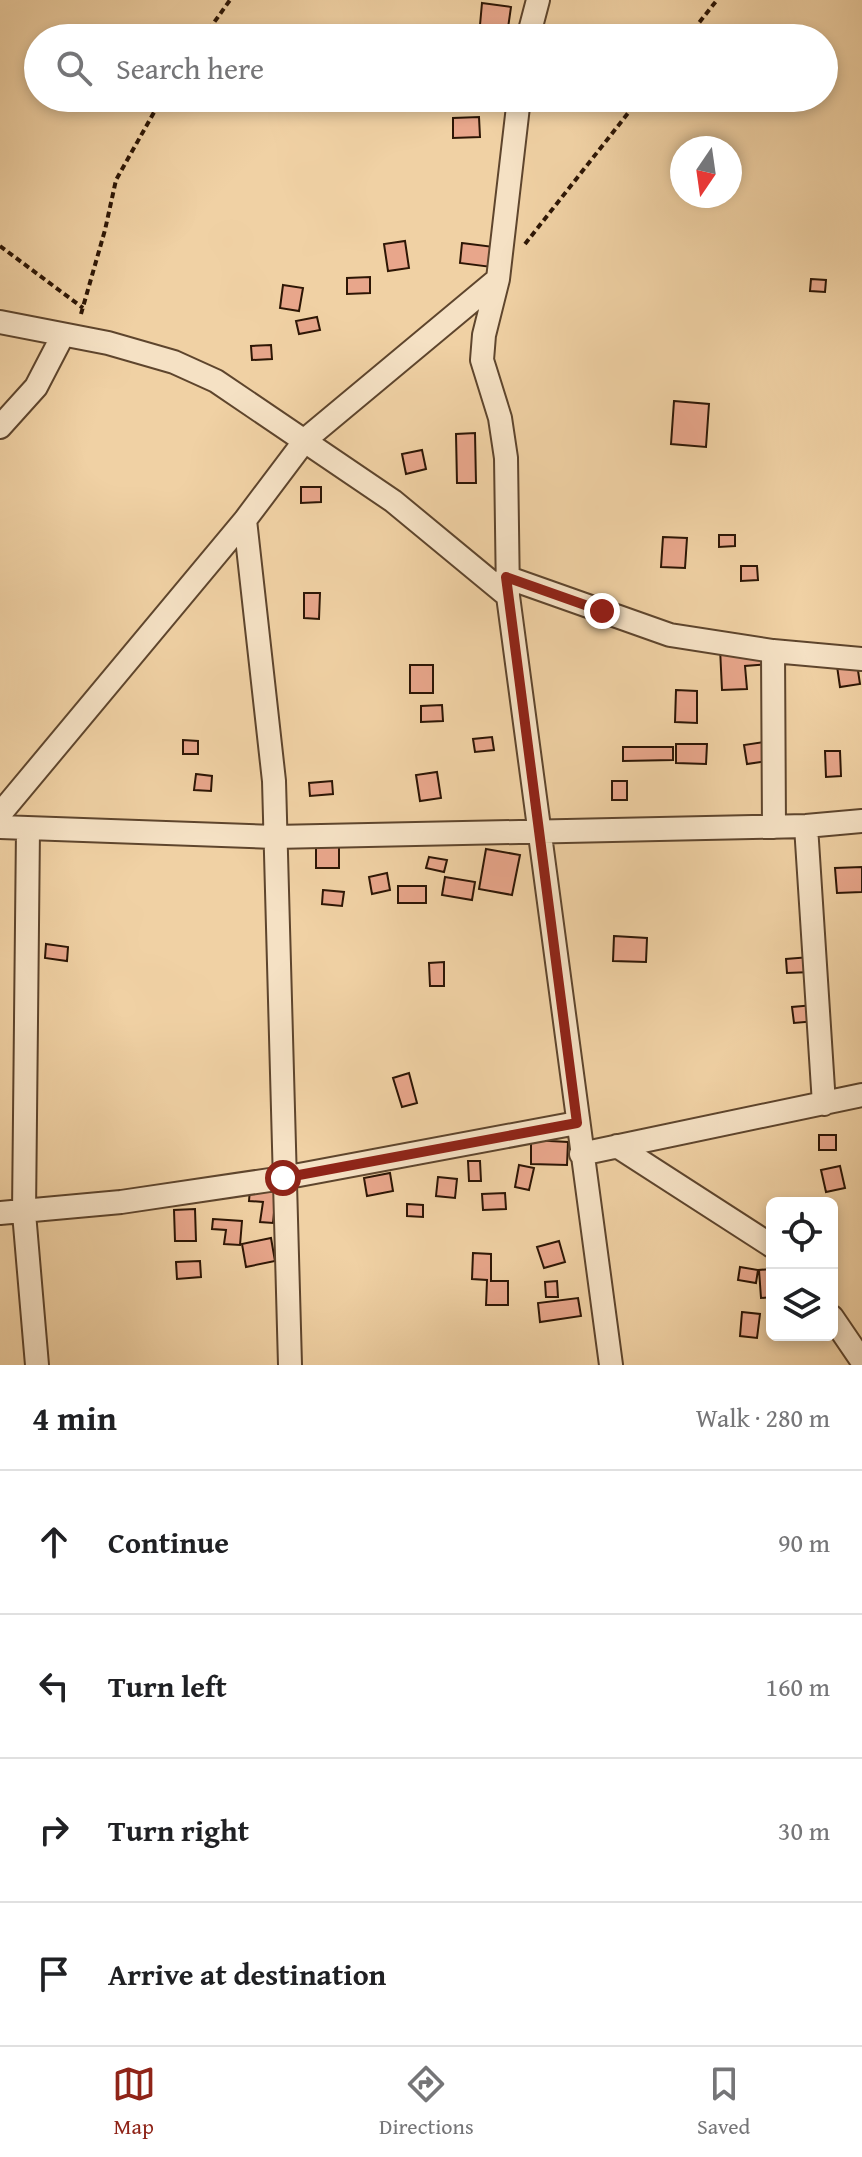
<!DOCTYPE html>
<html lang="en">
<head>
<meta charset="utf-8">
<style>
  :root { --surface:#fff; --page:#f2f2f2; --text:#202124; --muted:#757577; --line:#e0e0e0; --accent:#8f2418 }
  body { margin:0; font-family:"Gentium Book Plus",serif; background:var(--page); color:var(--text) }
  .controls { position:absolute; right:24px; bottom:24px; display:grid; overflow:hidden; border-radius:12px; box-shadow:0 4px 12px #0003 }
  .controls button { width:72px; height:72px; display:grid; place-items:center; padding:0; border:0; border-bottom:2px solid var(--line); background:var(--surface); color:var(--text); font:40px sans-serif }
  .compass { position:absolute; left:670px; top:136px; width:72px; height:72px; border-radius:50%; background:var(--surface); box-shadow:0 4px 12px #0003; rotate:193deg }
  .stop { position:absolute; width:24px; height:24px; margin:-18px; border:6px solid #8f2418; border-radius:50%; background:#fff }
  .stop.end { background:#8f2418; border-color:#fff; box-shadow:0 2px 8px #0008 }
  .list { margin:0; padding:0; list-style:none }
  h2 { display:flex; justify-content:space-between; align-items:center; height:104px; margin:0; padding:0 32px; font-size:34px }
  h2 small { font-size:26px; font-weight:400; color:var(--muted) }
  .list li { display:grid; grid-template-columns:52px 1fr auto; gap:24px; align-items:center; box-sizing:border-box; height:144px; padding:0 32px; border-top:2px solid var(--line) }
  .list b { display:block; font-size:30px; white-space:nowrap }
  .list em { font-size:26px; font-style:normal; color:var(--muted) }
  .icon { flex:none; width:44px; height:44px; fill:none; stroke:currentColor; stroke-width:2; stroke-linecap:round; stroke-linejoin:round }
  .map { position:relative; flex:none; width:862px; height:1365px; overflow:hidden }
  .search { position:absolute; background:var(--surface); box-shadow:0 4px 12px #0003; left:24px; right:24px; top:24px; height:88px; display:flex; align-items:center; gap:20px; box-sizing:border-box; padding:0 28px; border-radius:44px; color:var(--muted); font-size:30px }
  .sheet { height:680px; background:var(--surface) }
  nav { display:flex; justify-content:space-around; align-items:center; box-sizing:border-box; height:112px; border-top:2px solid var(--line); background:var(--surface); font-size:22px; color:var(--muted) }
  nav a { display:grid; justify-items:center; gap:4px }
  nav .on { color:var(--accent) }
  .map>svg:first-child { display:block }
</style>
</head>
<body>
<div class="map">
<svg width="862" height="1365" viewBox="0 0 862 1365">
  <rect width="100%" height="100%" fill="#f0d1a4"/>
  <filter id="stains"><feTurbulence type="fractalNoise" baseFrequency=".0025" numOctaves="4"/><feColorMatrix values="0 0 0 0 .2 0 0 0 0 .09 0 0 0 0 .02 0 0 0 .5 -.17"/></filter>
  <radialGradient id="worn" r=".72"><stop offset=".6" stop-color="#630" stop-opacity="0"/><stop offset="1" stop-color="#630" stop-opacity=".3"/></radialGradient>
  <!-- building -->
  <path fill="#e8a68b" stroke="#2d1605" stroke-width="2" d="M482,3L511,7L508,28L480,25Z
    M479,117L480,137L453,138V118Z
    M405,241L409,268L388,271L384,244Z
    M462,243L502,248L499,268L460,263Z
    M370,277V293L347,294V278Z
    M811,279L826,280L825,292L810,291Z
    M283,285L303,288L299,311L280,308Z
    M317,317L320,330L299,334L296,321Z
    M271,345L272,359L252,360L251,346Z
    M674,401L709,404L706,447L671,444Z
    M475,433L476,483H457L456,434Z
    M422,450L426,469L406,474L402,454Z
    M301,487H321V502L301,503Z
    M719,535H735V546L719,547Z
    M663,537L687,538L685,568L661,567Z
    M741,566H757L758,580L741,581Z
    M304,593H320L319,619L304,618Z
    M770,646L771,664L745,666L747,689L722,690L720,648Z
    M856,657L860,684L840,687L836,659Z
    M410,665H433V693H410Z
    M676,690L697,691V723L675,722Z
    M442,705L443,721L421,722V706Z
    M492,737L494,750L475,752L473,739Z
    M183,740L198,741V754H183Z
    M771,741L774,760L747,764L744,745Z
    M676,744H707L706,764L676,763Z
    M623,747H673V760L623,761Z
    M825,751H840L841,776L826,777Z
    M437,772L441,798L420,801L416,775Z
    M196,774L212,776L211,791L194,790Z
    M332,781L333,794L310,796L309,783Z
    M612,781H627V800H612Z
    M339,840V868H316V841Z
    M486,849L520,855L512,895L479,889Z
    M429,857L447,860L444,872L426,868Z
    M862,867V892L837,893L835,868Z
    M387,873L390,890L372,894L369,877Z
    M445,877L475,882L472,900L442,895Z
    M398,886H426V903H398Z
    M323,890L344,892L342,906L322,904Z
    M614,936L647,938L646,962L613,961Z
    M46,944L68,947L67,961L45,958Z
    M810,957L811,972L787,973L786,959Z
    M444,962V986H430L429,963Z
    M814,1005L816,1021L794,1023L792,1007Z
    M409,1073L417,1103L402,1107L393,1078Z
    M819,1135H836V1150H819Z
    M531,1140L568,1142L567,1165L531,1164Z
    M468,1161H480L481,1181H469Z
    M519,1165L534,1168L529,1190L515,1187Z
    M840,1166L845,1188L826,1192L821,1170Z
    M390,1173L393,1191L367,1196L364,1178Z
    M438,1177L457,1179L455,1198L436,1196Z
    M250,1189L276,1192L273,1223L260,1222L263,1202L249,1201Z
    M505,1193L506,1209L483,1210L482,1194Z
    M407,1204L423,1205V1217L407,1216Z
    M195,1209L196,1241H175L174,1210Z
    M213,1219L242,1221L240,1245L224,1244L226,1230L212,1229Z
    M271,1238L275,1261L246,1267L242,1244Z
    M559,1241L565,1262L544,1268L537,1247Z
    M473,1253L491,1254V1281H508V1305H486L487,1280L472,1279Z
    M200,1261L201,1277L177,1279L176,1262Z
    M740,1267L758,1270L756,1283L738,1280Z
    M772,1269V1297L761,1298L759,1270Z
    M557,1281L558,1297H546L545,1282Z
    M578,1298L581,1316L540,1322L538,1303Z
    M742,1312L760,1314L757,1338L740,1336Z"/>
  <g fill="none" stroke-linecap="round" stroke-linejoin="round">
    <!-- minor casing -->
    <g stroke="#5e452d" stroke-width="26">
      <path id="minor" d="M528,38L538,0
        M519,98L498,279L484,335L482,360L500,418L506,458L508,596L611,1365
        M0,322L108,343L174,362L216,381L393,501L508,596
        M0,427L36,387L63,335
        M245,520L274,781L290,1365
        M506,577L670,635L773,651L862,659
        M773,651L774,827
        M0,814L245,520L306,439L498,279
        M806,826L824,1104
        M0,827L274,837L806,826L862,821
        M28,829L24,1213L37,1365
        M617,1146L772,1246
        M581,1154L862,1095
        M0,1213L121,1202L283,1178L577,1123
        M832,1317L862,1361"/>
    </g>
    <!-- path -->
    <path stroke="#2d1605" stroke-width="4" stroke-dasharray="6 4" stroke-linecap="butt" d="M203,38L230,0
      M687,38L717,0
      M525,244L640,98
      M0,246L83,308
      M81,314L105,230L116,180L162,98"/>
    <!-- minor -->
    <use href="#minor" stroke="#f5e1c4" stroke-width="22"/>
  </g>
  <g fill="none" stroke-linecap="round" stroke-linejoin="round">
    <!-- route -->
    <path stroke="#8f2418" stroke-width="10" d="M283,1178L577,1123L506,577L602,611"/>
  </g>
  <rect width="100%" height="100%" filter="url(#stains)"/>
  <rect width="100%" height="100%" fill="url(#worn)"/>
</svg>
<div class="controls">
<button><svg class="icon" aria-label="locate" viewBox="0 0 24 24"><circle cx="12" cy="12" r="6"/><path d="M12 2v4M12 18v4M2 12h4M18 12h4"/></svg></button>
<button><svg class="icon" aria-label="layers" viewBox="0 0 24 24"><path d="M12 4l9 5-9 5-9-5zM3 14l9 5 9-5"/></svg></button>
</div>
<svg class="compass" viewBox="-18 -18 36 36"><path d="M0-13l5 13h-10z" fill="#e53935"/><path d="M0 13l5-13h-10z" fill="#757577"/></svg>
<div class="stop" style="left:283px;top:1178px"></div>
<div class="stop end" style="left:602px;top:611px"></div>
<div class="search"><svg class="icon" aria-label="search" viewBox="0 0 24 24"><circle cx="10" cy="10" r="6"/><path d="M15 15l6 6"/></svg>Search here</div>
</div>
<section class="sheet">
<h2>4 min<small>Walk · 280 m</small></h2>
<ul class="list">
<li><svg class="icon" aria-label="ahead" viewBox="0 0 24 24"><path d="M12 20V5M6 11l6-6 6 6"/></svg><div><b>Continue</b></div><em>90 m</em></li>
<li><svg class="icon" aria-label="left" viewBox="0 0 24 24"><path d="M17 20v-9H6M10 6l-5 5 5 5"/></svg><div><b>Turn left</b></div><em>160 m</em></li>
<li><svg class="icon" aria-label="right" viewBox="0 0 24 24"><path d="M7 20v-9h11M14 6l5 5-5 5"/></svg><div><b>Turn right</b></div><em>30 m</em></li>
<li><svg class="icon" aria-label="arrive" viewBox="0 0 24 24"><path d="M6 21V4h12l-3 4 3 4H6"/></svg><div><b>Arrive at destination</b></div></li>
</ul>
</section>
<nav>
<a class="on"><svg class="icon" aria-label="map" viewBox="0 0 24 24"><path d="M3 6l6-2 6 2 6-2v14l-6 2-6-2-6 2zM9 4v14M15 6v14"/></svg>Map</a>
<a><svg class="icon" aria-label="directions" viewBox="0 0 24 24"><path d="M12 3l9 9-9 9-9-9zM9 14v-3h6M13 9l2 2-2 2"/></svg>Directions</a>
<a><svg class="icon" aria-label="saved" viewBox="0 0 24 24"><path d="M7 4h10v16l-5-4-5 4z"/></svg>Saved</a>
</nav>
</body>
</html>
